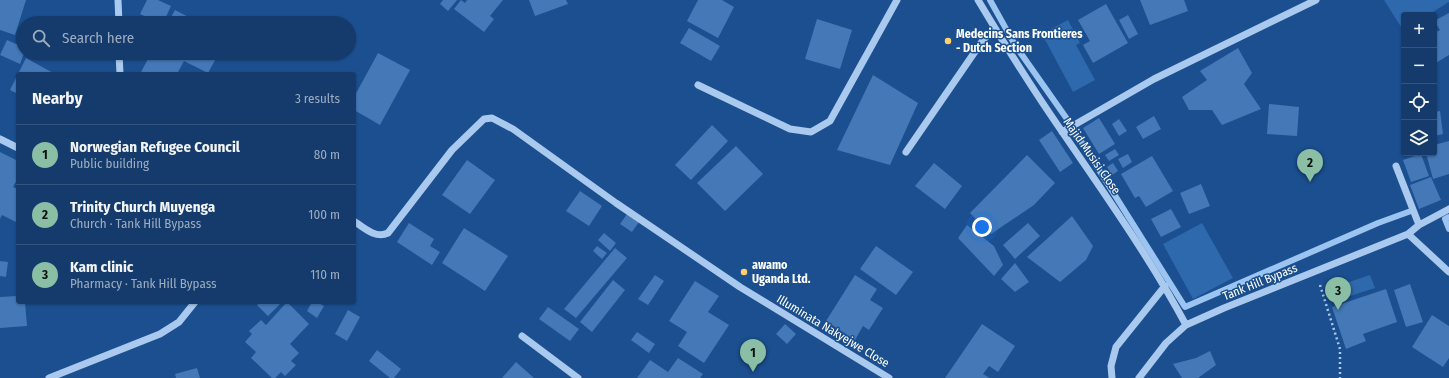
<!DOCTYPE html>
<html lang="en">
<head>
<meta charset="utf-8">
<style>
  :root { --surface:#143b6b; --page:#214673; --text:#f1f3f6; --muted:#9dadc1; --line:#33557e; --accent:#8abfa5 }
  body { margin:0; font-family:"Fira Sans Condensed",sans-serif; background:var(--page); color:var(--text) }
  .controls { position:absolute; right:12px; top:12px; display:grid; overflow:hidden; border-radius:4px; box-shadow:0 1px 3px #0004 }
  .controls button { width:36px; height:36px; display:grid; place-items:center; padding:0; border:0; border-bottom:1px solid var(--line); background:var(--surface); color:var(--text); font:20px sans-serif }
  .you { position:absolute; left:982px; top:227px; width:14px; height:14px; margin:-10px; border:3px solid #fff; border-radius:50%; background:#1a73e8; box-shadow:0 0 0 6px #1a73e833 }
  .badge { display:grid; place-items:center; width:26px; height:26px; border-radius:50%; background:var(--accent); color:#111; font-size:13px; font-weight:700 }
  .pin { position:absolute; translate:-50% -33px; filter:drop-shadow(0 1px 2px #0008) }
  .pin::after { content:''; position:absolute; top:21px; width:14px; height:12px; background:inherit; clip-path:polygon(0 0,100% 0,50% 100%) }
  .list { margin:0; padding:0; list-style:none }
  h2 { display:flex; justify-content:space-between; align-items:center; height:52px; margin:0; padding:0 16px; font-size:17px }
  h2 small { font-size:13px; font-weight:400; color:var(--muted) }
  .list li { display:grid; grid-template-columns:26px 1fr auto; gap:12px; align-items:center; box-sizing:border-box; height:60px; padding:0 16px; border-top:1px solid var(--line) }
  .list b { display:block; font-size:15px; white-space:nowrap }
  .list p { margin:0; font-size:13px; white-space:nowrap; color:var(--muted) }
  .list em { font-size:13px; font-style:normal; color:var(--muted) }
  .icon { flex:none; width:22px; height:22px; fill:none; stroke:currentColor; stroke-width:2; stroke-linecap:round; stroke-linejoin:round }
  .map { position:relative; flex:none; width:1449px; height:378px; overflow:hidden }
  .search { position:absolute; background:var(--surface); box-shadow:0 1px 3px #0004; left:16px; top:16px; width:340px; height:44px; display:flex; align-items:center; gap:10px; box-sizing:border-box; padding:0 14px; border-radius:22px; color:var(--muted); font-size:15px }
  .panel { position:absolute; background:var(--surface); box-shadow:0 1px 3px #0004; left:16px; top:72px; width:340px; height:232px; border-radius:4px }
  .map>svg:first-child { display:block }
</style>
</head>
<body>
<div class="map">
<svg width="1449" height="378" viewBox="0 0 1449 378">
  <rect width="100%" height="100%" fill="#1b4f8f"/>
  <!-- green -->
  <path fill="#2e69ad" d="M1384,0H1449V2L1428,15H1404V30H1403Z
    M1068,20L1080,43L1076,45L1095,80L1073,92L1042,34Z
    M1202,223L1233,278L1193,299L1163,244Z
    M1370,275L1375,288L1341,299L1337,286Z"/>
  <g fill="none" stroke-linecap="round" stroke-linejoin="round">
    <!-- stream -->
    <path stroke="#9cc4f0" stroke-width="6" d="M990,0L1015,45L1067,119L1185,307L1378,223L1411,211
      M1449,217L1445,219L1449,229"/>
  </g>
  <!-- building -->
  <path fill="#4478b7" d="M0,0H26L15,35L0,30Z
    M147,0H158L171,6L163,23H160L140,14Z
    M443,0H457L448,11L440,4Z
    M461,0L465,3L467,0H503L490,16L494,19L484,32L454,9Z
    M529,0H566L568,4L535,16Z
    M698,0H722L734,7L718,38L687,21Z
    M1140,0H1184L1188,11L1150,25Z
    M1106,4L1128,43L1093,63L1083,45L1090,41L1078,20Z
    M175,10L200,23H168Z
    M1449,13V55L1434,64V33L1440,30L1434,21Z
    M1128,15L1138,34L1129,39L1119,20Z
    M817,19L852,30L840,69L805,59Z
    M689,28L720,46L711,61L680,43Z
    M7,40L23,47V53H24L20,64L0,55Z
    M1238,48L1252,73L1244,84L1261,109L1222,125L1212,110H1189L1182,97L1207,80L1200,71Z
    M151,53H219L208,73L184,61L177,74H140Z
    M378,53L410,70L380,125L354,110V97Z
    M26,58L55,74H18V94L10,90Z
    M873,75L918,103L890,165L837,150Z
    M1269,104L1299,107L1297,136L1267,134Z
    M1440,111L1443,134L1434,136V112Z
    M1154,116L1161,129L1143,139L1136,127Z
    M1099,118L1115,144L1099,154L1083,128Z
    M1119,119L1127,131L1119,136L1112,124Z
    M712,125L728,141L691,180L675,165Z
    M1052,131L1073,163L1060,172L1039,140Z
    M1449,141V174L1433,179L1426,153H1434V145Z
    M736,146L763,174L725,211L697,183Z
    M1115,149L1119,155L1109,161L1105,155Z
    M0,152L18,161V178L13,187L18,189V223L2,215L0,219Z
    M1128,154L1132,162L1123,168L1118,159Z
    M1421,154L1429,176L1411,182L1403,160Z
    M1027,155L1055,183L1034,205L991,234L970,213Z
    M1152,156L1173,191L1146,207L1139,196L1135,198L1121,174Z
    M467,160L495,180L470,214L442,195Z
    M934,163L962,186L945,209L915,186Z
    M1113,163L1118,171L1112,175L1107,167Z
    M1431,177L1441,200L1419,209L1410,185Z
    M1201,184L1210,206L1189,214L1180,193Z
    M580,191L602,206L589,226L566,211Z
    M1171,209L1181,227L1161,237L1151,219Z
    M627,214L639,222L632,232L620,224Z
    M1072,216L1093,246L1086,260L1060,282L1027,257Z
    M409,223L434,239L430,246L440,252L432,265L397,242Z
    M1028,223L1040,236L1015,259L1003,245Z
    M967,225L994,246L1003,265L994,276L958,238Z
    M464,228L508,256L485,291L442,263Z
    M604,233L616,243L610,251L598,240Z
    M597,246L607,253L602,259L593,251Z
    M876,246L913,272L896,295L860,269Z
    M615,248L627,258L576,318L564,309Z
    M0,261L8,262L6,277L0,276Z
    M1015,263L1029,282L1015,292L1001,279Z
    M655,275L664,281L648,305L638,299Z
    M855,275L877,289L870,300L883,308L869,330L863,326L855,340L826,321Z
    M613,280L625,290L592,332L580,322Z
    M695,281L719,296L708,312L729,325L704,363L678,346L687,332L669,321Z
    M1410,284L1423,322L1406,327L1394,290Z
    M1386,289L1397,322L1363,334L1366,341L1346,349L1332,307Z
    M18,296V302H25L27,326L0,328V297Z
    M261,302H282L268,316L257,305Z
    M287,302L309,324L290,344L299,353L291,361L296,365L285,376L281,372L275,378H272L251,358L256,352L245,342L252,334L249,331L261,320L266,325Z
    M312,302H317L324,306L317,318L307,311Z
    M548,307L579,329L570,341L539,319Z
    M348,310L360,317L347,341L335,334Z
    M1432,315L1449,326V358L1443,367L1412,347Z
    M785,324L796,334L787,344L776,334Z
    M982,324L1015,346L998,372L989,366L983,374L990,378H945Z
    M637,332L655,344L649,353L631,340Z
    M377,350L401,369L394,378H390L369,361Z
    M1210,351L1216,365L1198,378H1182L1173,364L1196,358Z
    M678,358L703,374L700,378H637L650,360L668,372Z
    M516,362L534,378H502Z
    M197,368L200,378H176L175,374Z"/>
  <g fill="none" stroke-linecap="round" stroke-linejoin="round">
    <!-- path -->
    <path stroke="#a9c9ee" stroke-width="2.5" stroke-dasharray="2 3" stroke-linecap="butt" d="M1320,285L1340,349V378"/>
    <!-- minor -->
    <path stroke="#a9c9ee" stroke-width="7" d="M118,0L119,23
      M978,0C1005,45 1033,90 1063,133C1106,196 1150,258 1186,325
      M119,53L120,74
      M698,85L790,129L811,132L830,121L897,0
      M1062,132L1154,79L1316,0
      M0,139L18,148
      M906,152L983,40L995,29
      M1396,166L1419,225
      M354,221C364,228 376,239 388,233L452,150L484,119L492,118L513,129L616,203L740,287L889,378
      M1408,234L1449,272
      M522,336L578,378
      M49,378L160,334L179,322L195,302
      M1112,378L1111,366L1116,347L1165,286
      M1139,378L1166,343L1186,325L1224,308L1408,234L1419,225L1449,209"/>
  </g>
  <!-- markers -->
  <g fill="#ffd166" stroke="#1b4f8f" stroke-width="1.5">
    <circle cx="948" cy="41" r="4"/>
    <circle cx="744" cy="272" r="4"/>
  </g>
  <g text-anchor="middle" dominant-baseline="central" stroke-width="3" stroke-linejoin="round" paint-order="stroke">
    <!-- poi labels -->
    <g font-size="12" font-weight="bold" fill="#fff" stroke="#1b4f8f" text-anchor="start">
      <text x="956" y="34">Medecins Sans Frontieres<tspan x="956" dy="14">- Dutch Section</tspan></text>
      <text x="752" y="265">awamo<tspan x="752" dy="14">Uganda Ltd.</tspan></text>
    </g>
    <!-- street labels -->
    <g font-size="12" fill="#fff" stroke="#1b4f8f">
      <text transform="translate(1092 156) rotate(55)">Majid Musisi Close</text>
      <text transform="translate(1260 282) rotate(-22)">Tank Hill Bypass</text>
      <text transform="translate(833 331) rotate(31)">Illuminata Nakyejwe Close</text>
    </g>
  </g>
</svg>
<div class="controls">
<button>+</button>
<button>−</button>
<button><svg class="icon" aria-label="locate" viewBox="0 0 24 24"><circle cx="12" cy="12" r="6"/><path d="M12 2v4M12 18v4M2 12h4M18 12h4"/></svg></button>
<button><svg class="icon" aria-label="layers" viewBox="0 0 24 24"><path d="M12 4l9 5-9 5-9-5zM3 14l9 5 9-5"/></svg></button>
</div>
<div class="you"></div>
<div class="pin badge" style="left:753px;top:372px">1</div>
<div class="pin badge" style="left:1310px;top:182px">2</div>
<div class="pin badge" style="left:1338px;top:310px">3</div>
<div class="search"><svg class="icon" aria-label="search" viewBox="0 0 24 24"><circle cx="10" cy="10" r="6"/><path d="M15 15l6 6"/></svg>Search here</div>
<section class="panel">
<h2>Nearby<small>3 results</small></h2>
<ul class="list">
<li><span class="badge">1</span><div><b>Norwegian Refugee Council</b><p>Public building</p></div><em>80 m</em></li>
<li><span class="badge">2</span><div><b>Trinity Church Muyenga</b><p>Church · Tank Hill Bypass</p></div><em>100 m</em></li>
<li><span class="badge">3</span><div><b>Kam clinic</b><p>Pharmacy · Tank Hill Bypass</p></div><em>110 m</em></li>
</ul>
</section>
</div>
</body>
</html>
